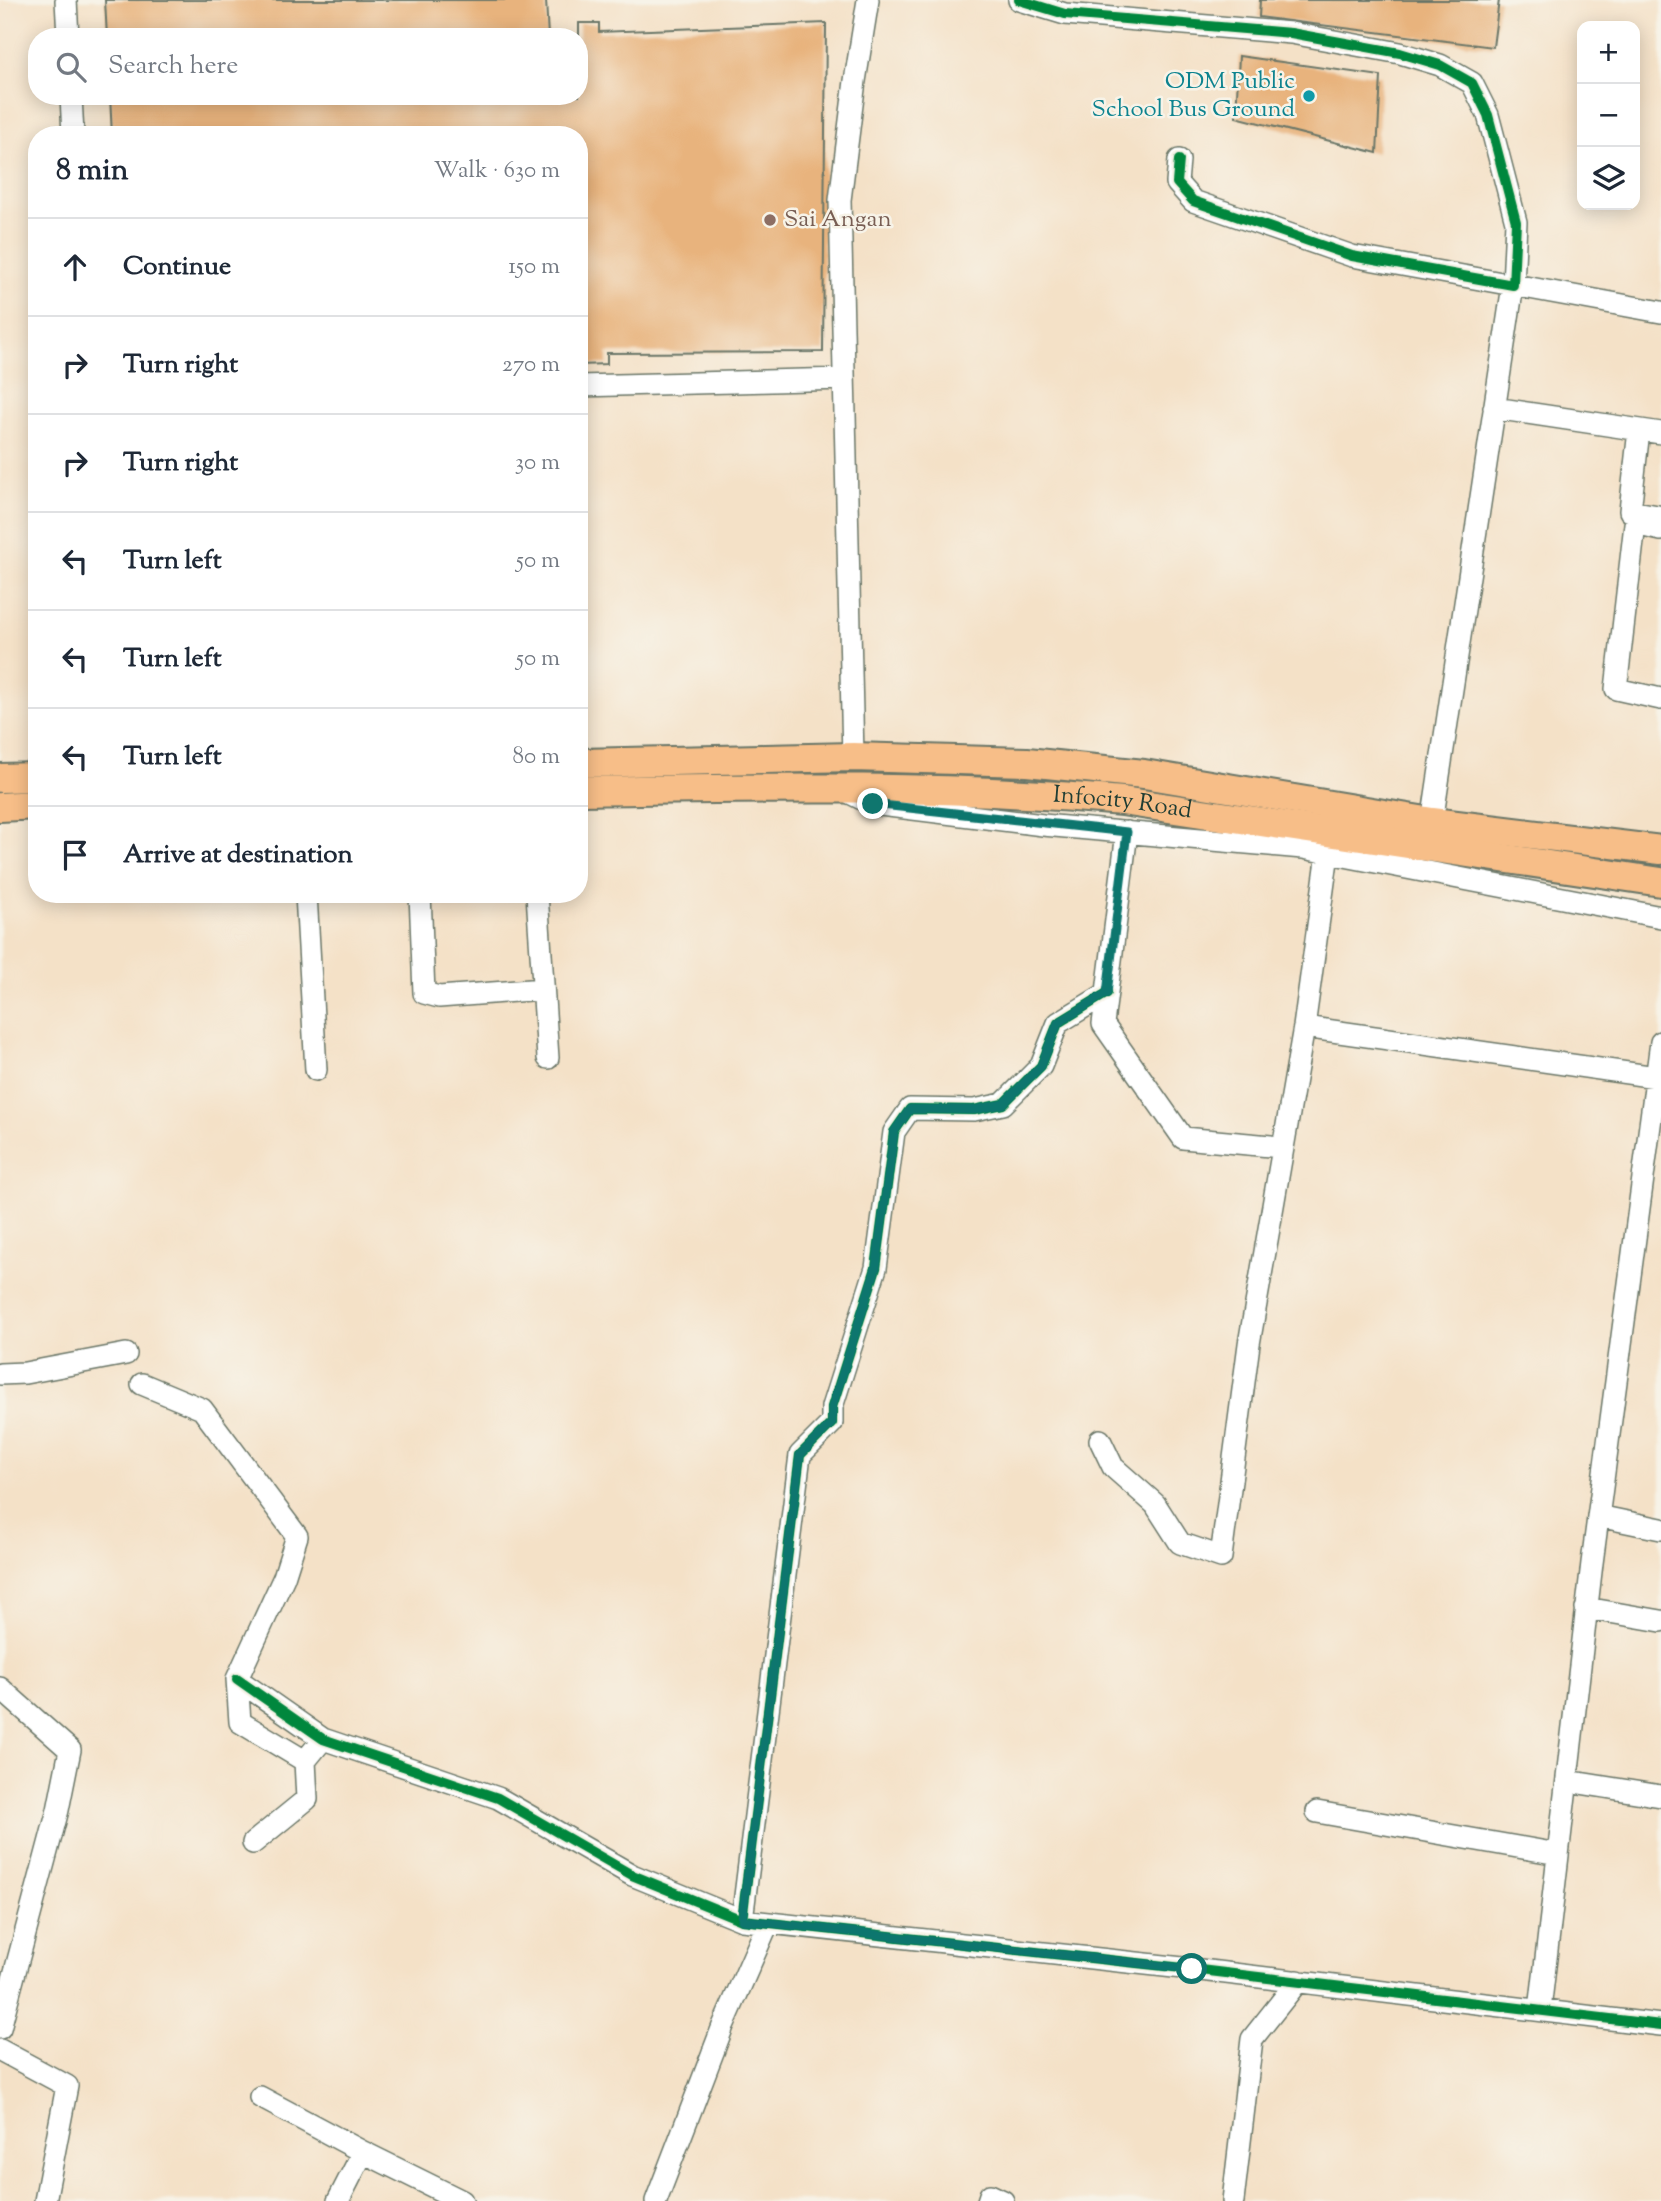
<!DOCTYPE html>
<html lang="en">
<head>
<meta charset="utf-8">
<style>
  :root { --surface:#fff; --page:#f6f6f7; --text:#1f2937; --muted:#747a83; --line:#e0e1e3 }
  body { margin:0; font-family:"Sorts Mill Goudy",serif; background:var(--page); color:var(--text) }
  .controls { position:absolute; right:21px; top:21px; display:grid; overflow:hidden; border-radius:14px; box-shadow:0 4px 18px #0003 }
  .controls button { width:63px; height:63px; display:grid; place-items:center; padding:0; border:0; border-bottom:2px solid var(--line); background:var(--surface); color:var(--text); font:35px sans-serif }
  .stop { position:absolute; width:21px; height:21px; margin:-16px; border:5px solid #0f766e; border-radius:50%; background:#fff }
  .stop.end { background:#0f766e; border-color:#fff; box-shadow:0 2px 7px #0008 }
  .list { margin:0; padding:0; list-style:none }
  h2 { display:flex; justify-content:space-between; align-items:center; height:91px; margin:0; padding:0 28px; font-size:30px }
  h2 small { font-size:23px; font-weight:400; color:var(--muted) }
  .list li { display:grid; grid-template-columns:46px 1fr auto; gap:21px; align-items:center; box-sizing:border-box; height:98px; padding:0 28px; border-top:2px solid var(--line) }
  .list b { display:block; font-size:26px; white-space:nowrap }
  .list em { font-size:23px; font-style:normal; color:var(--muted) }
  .icon { flex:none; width:38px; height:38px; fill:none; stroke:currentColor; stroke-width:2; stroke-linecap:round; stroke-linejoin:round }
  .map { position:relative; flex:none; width:1661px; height:2201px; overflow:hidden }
  .search { position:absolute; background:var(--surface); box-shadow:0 4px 18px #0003; left:28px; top:28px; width:560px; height:77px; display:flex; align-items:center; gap:18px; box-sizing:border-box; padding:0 24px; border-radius:28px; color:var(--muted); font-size:26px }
  .panel { position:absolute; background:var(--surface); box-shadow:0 4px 18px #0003; left:28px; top:126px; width:560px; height:777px; border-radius:28px }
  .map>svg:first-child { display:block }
</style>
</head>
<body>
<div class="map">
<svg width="1661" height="2201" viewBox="0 0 1661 2201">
  <rect width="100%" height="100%" fill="#f7f3e8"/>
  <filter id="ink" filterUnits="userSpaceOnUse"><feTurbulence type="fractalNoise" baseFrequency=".0143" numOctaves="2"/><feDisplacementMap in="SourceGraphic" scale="14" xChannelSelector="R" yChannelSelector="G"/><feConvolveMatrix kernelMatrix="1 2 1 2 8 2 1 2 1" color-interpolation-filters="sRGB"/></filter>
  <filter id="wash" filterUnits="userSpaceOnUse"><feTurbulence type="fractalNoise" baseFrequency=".00686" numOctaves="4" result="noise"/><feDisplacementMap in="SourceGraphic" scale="28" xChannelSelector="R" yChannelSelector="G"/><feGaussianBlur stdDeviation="1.57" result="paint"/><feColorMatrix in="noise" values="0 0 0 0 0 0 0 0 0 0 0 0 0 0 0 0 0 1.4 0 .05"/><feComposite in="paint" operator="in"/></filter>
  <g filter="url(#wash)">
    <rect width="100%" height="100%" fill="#f4e1c7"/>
    <g id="blocks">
      <!-- building -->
      <path fill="#e8b37d" d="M105,0H546L548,37H107Z
        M1260,0H1499L1493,47L1259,17Z
        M579,23H599V32L826,23L823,352L607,353V364L579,365V135H112L110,96H579Z
        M1239,56L1381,76L1377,153L1236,117Z"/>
    </g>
  </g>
  <g filter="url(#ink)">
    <use href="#blocks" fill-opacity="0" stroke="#6a7667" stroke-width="2"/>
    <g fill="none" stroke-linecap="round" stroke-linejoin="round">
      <!-- minor casing -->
      <g stroke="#6a7667" stroke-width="24">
        <path id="minor" d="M66,0L68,37
          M1019,0L1065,14L1291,33L1400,53L1440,65L1472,83L1488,115L1516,222L1513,285L1352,256L1193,201L1177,183L1179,160
          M71,96L73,135
          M579,386L844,379
          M1494,408L1661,433
          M1639,430L1630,511L1658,516
          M1661,530L1635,524L1616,689L1661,699
          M853,757L840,200L855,81L868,0
          M846,791L872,804L1043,825L1303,848L1661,917
          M1432,822L1513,285L1661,312
          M1127,832L1103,1024L1183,1138L1281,1147
          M306,894L316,1070
          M420,894L424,993L439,997L543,989
          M537,894L548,1058
          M1304,1027L1656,1077
          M0,1374L25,1373L126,1354
          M142,1384L202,1409L297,1536L284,1577L237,1679L240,1722L305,1761L323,1739
          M1100,1440L1113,1467L1155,1504L1180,1543L1221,1557L1249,1344L1304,1027L1328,853
          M1598,1516L1661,1529
          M1586,1608L1661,1621
          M237,1679L323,1739L498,1798L632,1875L742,1920L1192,1969L1661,2025
          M0,1688L70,1750L58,1810L0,2028
          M1567,1781L1661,1796
          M1317,1812L1558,1854
          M253,1843L307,1799L305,1761
          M742,1920L800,1455L832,1423V1407L876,1268L894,1132L910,1109L974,1110L1003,1104L1041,1066L1058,1023L1107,993
          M1540,2010L1592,1563L1661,1042
          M0,2050L67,2086L45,2201
          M260,2097L363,2152
          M338,2201L363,2152L462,2201
          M656,2201L723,2026L768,1923
          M988,2201L990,2195L1003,2201
          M1233,2201L1252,2039L1298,1981"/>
      </g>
      <!-- major casing -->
      <g stroke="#6a7667" stroke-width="32">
        <g id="major">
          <path d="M579,763L853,757L1027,762L1144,774L1432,822L1661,850"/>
          <path d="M0,778L37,777"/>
          <path id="s1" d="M579,791C760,788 941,784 1122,801L1661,882"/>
          <path d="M0,807L37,805"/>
        </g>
      </g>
      <!-- minor -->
      <use href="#minor" stroke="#fff" stroke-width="21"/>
      <!-- major -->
      <use href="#major" stroke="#f7be88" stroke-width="28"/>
      <!-- cycleway casing -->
      <g stroke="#f7f3e8" stroke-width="15">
        <path id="cycleway" d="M1019,0L1065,14L1291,33L1400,53L1440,65L1472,83L1488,115L1516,222L1513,285L1352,256L1193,201L1177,183L1179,160
          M237,1679L323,1739L498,1798L632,1875L742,1920L1192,1969L1661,2025
          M742,1920L800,1455L832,1423V1407L876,1268L894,1132L910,1109L974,1110L1003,1104L1041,1066L1058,1023L1107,993"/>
      </g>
      <!-- cycleway -->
      <use href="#cycleway" stroke="#00873e" stroke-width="10"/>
    </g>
  </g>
  <g fill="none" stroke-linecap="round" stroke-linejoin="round" filter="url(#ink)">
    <!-- route -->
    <path stroke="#0f766e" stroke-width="9" d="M873,804L1127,832L1107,993L1058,1023L1041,1066L1003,1104L974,1110L910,1109L894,1132L876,1268L832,1407V1423L800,1455L742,1920L1192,1969"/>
  </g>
  <!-- markers -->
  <circle fill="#0f9aa8" stroke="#f7f3e8" stroke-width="2.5" cx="1309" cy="96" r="7"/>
  <circle fill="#8d6e63" stroke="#f7f3e8" stroke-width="2.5" cx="770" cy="220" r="7"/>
  <g text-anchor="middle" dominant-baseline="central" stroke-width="5" stroke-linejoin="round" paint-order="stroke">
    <!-- culture labels -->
    <g font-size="24" fill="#0d838f" stroke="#f7f3e8" text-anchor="end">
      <text x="1295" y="82">ODM Public<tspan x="1295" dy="28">School Bus Ground</tspan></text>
    </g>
    <!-- education labels -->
    <g font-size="24" fill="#785e54" stroke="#f7f3e8" text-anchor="start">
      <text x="784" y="220">Sai Angan</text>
    </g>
    <!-- street labels -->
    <g font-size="24" fill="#1f3d34" stroke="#f7f3e8">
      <text stroke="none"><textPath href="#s1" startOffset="544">Infocity Road</textPath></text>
    </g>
  </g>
</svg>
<div class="controls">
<button>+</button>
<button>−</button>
<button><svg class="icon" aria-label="layers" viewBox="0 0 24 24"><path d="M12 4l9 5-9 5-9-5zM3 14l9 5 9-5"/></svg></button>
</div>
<div class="stop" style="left:1192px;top:1969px"></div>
<div class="stop end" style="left:873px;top:804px"></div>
<div class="search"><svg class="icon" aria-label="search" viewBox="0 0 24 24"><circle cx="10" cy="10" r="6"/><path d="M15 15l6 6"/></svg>Search here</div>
<section class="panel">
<h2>8 min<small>Walk · 630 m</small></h2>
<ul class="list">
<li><svg class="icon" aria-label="ahead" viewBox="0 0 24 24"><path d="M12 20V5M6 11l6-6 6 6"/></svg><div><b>Continue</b></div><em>150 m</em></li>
<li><svg class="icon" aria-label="right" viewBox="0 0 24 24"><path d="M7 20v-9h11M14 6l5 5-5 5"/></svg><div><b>Turn right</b></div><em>270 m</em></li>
<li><svg class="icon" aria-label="right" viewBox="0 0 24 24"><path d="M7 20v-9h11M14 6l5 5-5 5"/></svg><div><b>Turn right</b></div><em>30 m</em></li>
<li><svg class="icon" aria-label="left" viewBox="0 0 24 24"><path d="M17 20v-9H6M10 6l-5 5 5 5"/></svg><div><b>Turn left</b></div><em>50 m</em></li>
<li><svg class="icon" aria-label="left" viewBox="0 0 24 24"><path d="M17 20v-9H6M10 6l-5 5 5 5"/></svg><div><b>Turn left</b></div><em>50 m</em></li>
<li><svg class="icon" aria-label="left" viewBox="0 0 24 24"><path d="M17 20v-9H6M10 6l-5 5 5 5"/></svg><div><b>Turn left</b></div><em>80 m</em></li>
<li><svg class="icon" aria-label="arrive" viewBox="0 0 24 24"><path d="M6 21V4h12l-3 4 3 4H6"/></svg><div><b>Arrive at destination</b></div></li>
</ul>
</section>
</div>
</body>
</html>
